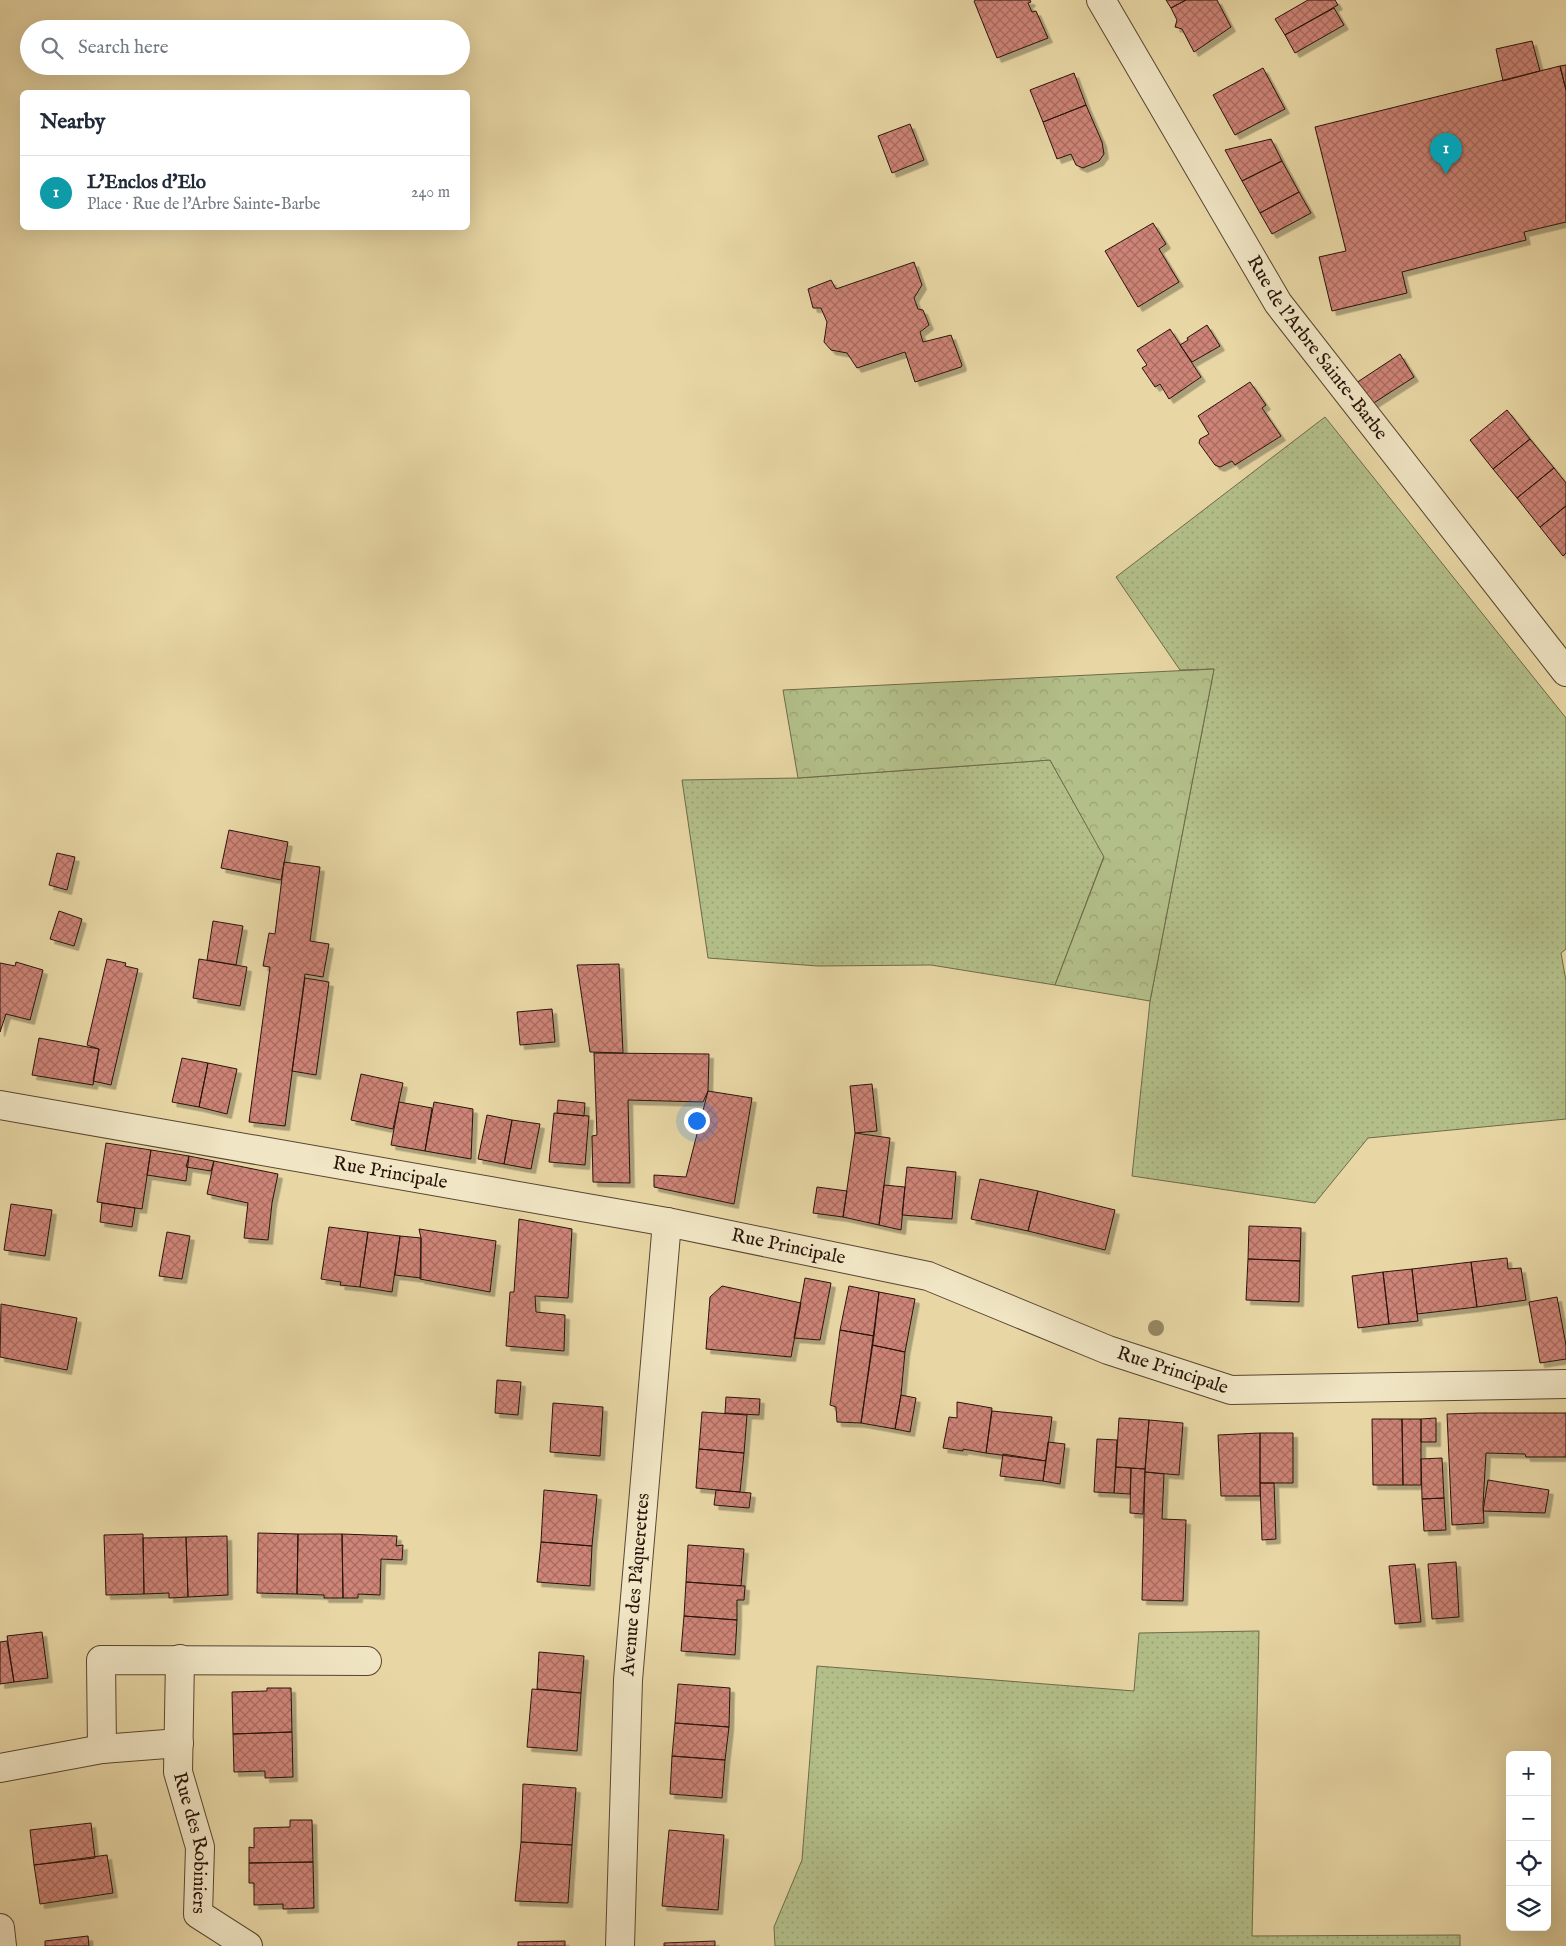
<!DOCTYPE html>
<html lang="en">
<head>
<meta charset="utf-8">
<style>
  :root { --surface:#fff; --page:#f2f2f3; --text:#1f2937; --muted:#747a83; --line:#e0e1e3; --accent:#8f2418 }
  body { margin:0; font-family:"IM FELL English",serif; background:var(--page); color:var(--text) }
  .controls { position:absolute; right:15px; bottom:15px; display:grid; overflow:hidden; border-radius:8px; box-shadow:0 5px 20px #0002 }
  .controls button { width:45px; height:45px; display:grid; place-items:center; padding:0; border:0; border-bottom:1px solid var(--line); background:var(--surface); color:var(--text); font:25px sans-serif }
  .you { position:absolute; left:696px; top:1120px; width:18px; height:18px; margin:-12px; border:4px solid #fff; border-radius:50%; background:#1a73e8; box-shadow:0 0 0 8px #1a73e833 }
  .badge { display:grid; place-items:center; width:32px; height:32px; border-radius:50%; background:var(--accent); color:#fff; font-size:16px; font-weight:700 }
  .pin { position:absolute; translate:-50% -41px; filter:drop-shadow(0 1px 2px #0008) }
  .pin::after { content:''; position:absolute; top:26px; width:18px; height:15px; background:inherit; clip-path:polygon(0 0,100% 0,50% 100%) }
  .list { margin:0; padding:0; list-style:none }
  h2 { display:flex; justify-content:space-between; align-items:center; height:65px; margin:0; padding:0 20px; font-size:21px }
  h2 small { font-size:16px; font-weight:400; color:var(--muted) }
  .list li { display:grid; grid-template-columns:32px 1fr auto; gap:15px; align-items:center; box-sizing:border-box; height:75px; padding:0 20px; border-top:1px solid var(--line) }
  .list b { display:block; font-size:19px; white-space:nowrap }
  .list p { margin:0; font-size:16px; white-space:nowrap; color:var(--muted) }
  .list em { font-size:16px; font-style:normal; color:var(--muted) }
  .icon { flex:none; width:28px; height:28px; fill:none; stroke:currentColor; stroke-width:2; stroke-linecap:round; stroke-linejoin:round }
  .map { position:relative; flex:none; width:1566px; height:1946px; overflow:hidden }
  .search { position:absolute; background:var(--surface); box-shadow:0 5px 20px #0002; left:20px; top:20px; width:450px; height:55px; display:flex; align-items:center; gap:12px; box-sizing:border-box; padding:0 18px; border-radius:28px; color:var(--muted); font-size:19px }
  .panel { position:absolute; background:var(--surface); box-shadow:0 5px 20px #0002; left:20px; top:90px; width:450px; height:140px; border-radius:8px }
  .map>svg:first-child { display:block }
</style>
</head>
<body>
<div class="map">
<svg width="1566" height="1946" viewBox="0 0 1566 1946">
  <defs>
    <pattern id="grass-dots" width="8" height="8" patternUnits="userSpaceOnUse" patternTransform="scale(1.25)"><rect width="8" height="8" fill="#b3bf89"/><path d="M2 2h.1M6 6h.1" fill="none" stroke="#9aa375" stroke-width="1.8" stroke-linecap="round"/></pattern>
    <pattern id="forest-crowns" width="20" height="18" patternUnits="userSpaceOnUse" patternTransform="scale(1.25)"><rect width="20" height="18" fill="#b3bf89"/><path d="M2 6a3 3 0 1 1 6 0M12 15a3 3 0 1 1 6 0" fill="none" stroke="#9aa375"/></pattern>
    <pattern id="building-cross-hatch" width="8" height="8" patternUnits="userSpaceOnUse" patternTransform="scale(1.25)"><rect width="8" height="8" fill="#ce8477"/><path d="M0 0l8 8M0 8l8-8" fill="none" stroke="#a76b60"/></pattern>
    <filter id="shadow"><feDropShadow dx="4.5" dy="4.5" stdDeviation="0" flood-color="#0004"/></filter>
  </defs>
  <rect width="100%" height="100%" fill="#e8d7a5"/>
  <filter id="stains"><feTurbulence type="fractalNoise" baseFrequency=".004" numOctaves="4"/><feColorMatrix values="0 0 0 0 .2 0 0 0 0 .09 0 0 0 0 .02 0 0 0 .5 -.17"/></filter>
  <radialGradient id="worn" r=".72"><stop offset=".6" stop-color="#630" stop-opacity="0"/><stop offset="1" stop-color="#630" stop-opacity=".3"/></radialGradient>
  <!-- grass -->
  <path fill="url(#grass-dots)" stroke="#6e6a4a" d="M1325,417L1566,718V949L1561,953L1566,981V1119L1368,1138L1315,1203L1132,1176L1150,1001L1214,669L1180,670L1116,577Z
    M1050,760L1104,856L1055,985L931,965L818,966L708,958L682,780L798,778Z
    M1259,1631L1252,1936L1460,1935V1946H775L774,1927L802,1860L817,1666L1134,1691L1139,1633Z"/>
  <!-- forest -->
  <path fill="url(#forest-crowns)" stroke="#6e6a4a" d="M1214,669L1150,1001L1055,985L1104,857L1050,760L798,778L783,690Z"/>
  <!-- building -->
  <path fill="url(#building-cross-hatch)" stroke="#28140a" filter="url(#shadow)" d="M976,0H1030L1031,2L1028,3L1032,12L1036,11L1048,38L997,58L974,1Z
    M1166,0H1186L1171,8Z
    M1186,0H1217L1231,27L1194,52L1182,29L1175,27L1177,20L1171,8Z
    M1308,0H1335L1338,5L1285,35L1275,19Z
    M1334,8L1344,25L1295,53L1285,35Z
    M1532,41L1540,71L1503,81L1496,49Z
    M1566,65V90L1560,66Z
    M1560,66L1566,90V222L1524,232L1526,240L1402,272L1407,293L1332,311L1319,257L1346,251L1315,127Z
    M1263,68L1285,109L1235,135L1213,95Z
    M1074,73L1086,105L1043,122L1030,90Z
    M1086,105L1102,142L1104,154L1099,161L1083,168L1076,165L1071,154L1057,159L1043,122Z
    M910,124L924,160L892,173L878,136Z
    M1271,139L1282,161L1242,181L1225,150Z
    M1282,161L1299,192L1260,213L1242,181Z
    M1299,192L1311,213L1272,234L1260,213Z
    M1153,223L1166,244L1159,249L1179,282L1138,307L1105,251Z
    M914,262L922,285L914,298L918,309L923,310L929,325L920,332L923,342L951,335L962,365L961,367L915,382L905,352L857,368L847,353L831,350L824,342L827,322L821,308H813L808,289L831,280L836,289Z
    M1207,325L1220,346L1192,362L1180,345L1188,340L1187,338Z
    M1170,329L1201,377L1169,399L1160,384L1155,387L1142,368L1147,365L1137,350Z
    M1400,354L1414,377L1369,406L1353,385Z
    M1250,382L1266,405L1262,408L1281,436L1235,465L1232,461L1220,467L1215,465L1199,443L1200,439L1209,434L1198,416Z
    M1507,410L1530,439L1493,469L1470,440Z
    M1530,439L1554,468L1517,498L1493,469Z
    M1554,468L1566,483V506L1540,527L1517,498Z
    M1566,506V553L1563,556L1540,527Z
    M229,830L288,842L281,880L221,868Z
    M57,853L75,857L67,890L49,885Z
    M284,862L320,867L310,941L329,944L323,977L305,974L285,1126L249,1122L270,967L263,966L269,933L275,934Z
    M59,911L82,919L74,946L50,939Z
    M213,921L243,926L236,965L207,960Z
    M107,959L126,963L125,966L138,969L111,1085L93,1081L99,1049L87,1045Z
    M199,959L247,967L240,1006L193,998Z
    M16,962L43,970L30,1020L6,1014L0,1032V963L15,966Z
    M619,964L623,1053L590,1052L577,965Z
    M305,978L329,982L316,1075L292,1071Z
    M552,1009L555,1042L520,1045L517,1012Z
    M39,1038L99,1049L93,1085L32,1075Z
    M594,1053L709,1054L708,1091L703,1102L628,1100L630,1183L593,1182L592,1136L597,1135Z
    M182,1058L208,1063L199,1107L172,1102Z
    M208,1063L237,1069L227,1114L199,1107Z
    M361,1074L403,1083L393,1129L351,1120Z
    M872,1084L877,1131L855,1133L850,1086Z
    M708,1091L752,1098L734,1204L654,1187V1175L686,1177Z
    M558,1100L585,1103L584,1116L557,1113Z
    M399,1102L432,1108L425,1151L391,1145Z
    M434,1102L473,1109L471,1159L425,1151Z
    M554,1113L589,1116L585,1165L549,1162Z
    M487,1115L512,1120L504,1164L478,1159Z
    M512,1120L540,1124L531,1169L504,1164Z
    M855,1133L890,1138L879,1225L843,1217Z
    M106,1143L151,1150L142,1209L97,1202Z
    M151,1150L189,1156L186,1181L147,1175Z
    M189,1156L214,1161L211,1171L186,1167Z
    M214,1161L278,1174L272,1203L268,1240L244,1238L248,1203L207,1194Z
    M907,1167L956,1172L952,1219L902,1215Z
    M980,1179L1038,1191L1028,1231L971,1219Z
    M884,1185L905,1187L901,1230L879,1225Z
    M817,1187L847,1191L843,1217L813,1213Z
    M1038,1191L1115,1210L1105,1250L1028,1231Z
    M102,1203L135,1208L132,1227L100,1222Z
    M11,1204L52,1210L45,1256L4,1250Z
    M519,1219L572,1229L568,1298L535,1296L536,1312L565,1315L564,1351L506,1346L510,1292H514Z
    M1249,1226L1301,1228L1300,1261L1248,1259Z
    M329,1227L368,1232L360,1287L340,1285L341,1282L321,1279Z
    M419,1229L496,1241L490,1292L420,1279L421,1238Z
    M167,1232L190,1236L182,1279L159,1276Z
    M368,1232L400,1236L392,1292L360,1287Z
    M400,1236L421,1238V1278L395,1275Z
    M1507,1258L1508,1269L1521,1268L1526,1300L1477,1307L1471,1262Z
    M1248,1259L1300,1261L1299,1302L1246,1300Z
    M1471,1262L1477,1307L1417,1314L1412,1269Z
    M1412,1269L1418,1321L1389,1324L1383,1272Z
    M1383,1272L1389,1324L1358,1328L1352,1276Z
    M805,1278L831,1283L820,1340L794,1338Z
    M722,1286L801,1303L791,1357L706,1349L710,1297Z
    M849,1286L879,1292L874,1336L840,1330Z
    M879,1292L915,1299L905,1352L872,1345Z
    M1557,1297L1566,1345V1359L1540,1363L1529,1302Z
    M1,1304L77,1318L67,1370L0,1357Z
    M840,1330L874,1336L861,1423L837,1422L836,1407L830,1405Z
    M872,1345L905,1352L901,1395L895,1429L861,1423Z
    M497,1380L521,1382L518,1415L495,1413Z
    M901,1395L916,1398L910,1432L895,1429Z
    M726,1397L760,1399L759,1415L725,1413Z
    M957,1402L992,1408L986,1453L963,1449V1451L943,1448L949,1417L957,1418Z
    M553,1403L603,1407L600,1456L550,1452Z
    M992,1411L1052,1417L1046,1461L986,1453Z
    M702,1412L747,1415L744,1453L699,1449Z
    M1479,1413H1566V1457H1526L1525,1454L1486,1453L1483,1505L1484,1523L1452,1525L1447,1414Z
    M1119,1418L1149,1420L1145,1469L1116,1467Z
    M1436,1418V1442H1421V1419Z
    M1372,1419H1402L1403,1485H1373Z
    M1402,1419H1421V1485H1403Z
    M1149,1420L1183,1423L1179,1475L1145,1472Z
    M1260,1433H1293V1483H1260Z
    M1260,1433V1496H1221L1218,1435Z
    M1097,1439L1117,1440L1114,1493L1094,1492Z
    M1048,1442L1065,1444L1060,1484L1043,1481Z
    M699,1449L744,1453L740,1492L696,1488Z
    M1003,1454L1046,1461L1043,1481L1000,1476Z
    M1442,1458L1444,1498L1422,1499L1421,1459Z
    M1116,1467L1131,1468L1130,1494L1114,1493Z
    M1131,1468L1145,1469L1143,1514L1130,1513Z
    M1145,1472L1164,1474L1162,1519L1186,1520L1183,1601L1142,1600Z
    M1488,1480L1549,1490L1545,1513L1483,1511Z
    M1260,1483H1274L1276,1539L1262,1540Z
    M544,1490L597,1495L592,1546L541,1542Z
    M716,1490L751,1493L749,1508L714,1505Z
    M1444,1498L1446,1530L1424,1531L1422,1499Z
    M258,1533L298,1534L297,1594L257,1593Z
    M143,1534L144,1594L106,1595L104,1535Z
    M298,1534H342L343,1598H324V1595L297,1594Z
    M342,1534L397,1536L396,1546L403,1545L402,1560L381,1559L380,1595L358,1594V1598H343Z
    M227,1536L228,1595L188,1597L186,1537Z
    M186,1537L188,1597L169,1598V1593L144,1594L143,1538Z
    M541,1542L592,1546L590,1586L537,1582Z
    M688,1545L744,1549L741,1586L686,1582Z
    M1456,1562L1459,1617L1432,1619L1428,1564Z
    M1415,1564L1421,1622L1395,1624L1389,1566Z
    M686,1582L745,1586L744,1600H737V1620L684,1616Z
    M684,1616L737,1620L735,1655L681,1651Z
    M42,1632L48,1678L14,1682L7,1636Z
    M7,1641L14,1682L0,1684V1642Z
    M539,1652L584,1656L581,1693L537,1689Z
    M678,1684L730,1688L729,1727L675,1723Z
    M267,1688H291L292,1732L233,1734L232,1692L267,1691Z
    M532,1689L581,1693L577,1751L527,1747Z
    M675,1723L729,1727L725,1760L672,1756Z
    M292,1732L293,1777L265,1778V1771L234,1772L233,1734Z
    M672,1756L725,1760L722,1798L670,1794Z
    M523,1784L576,1788L572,1845L521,1842Z
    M290,1820H312L313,1862L249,1863V1847L254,1848V1828L290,1827Z
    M91,1823L95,1858L34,1865L30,1830Z
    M669,1830L724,1835L718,1910L662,1906Z
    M521,1842L572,1845L568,1903L515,1901Z
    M107,1855L113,1893L40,1904L34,1865Z
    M313,1862L314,1908L283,1909V1904L254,1905V1883H249V1863Z
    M88,1936L89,1946H45V1941Z
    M565,1941V1946H518V1942Z
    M715,1941V1946H664V1943Z"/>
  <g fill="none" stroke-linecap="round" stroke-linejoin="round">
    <!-- street casing -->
    <g stroke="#584531" stroke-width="30">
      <g id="street">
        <path id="s1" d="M1101,0L1278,303L1566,672"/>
        <path id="s2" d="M0,1105L667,1222L928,1276L1108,1350L1231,1390L1566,1384"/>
        <path id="s3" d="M180,1659L178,1772L200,1847L198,1914L248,1946"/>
        <path d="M102,1749L101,1660L367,1661"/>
        <path d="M0,1768L102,1749L179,1743"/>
        <path d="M0,1928L2,1946"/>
        <path id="s4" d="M620,1946L628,1680L667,1222"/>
      </g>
    </g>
    <!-- street -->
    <use href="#street" stroke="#f0e5c4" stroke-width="28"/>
  </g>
  <!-- trees -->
  <circle fill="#968865" cx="1156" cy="1328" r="8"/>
  <g text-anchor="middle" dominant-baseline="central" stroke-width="4" stroke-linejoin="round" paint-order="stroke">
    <!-- street labels -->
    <g font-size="19" fill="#28140a" stroke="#f0e5c4">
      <text stroke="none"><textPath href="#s1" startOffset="410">Rue de l'Arbre Sainte-Barbe</textPath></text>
      <text stroke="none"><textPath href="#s2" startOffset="396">Rue Principale</textPath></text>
      <text stroke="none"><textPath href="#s2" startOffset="801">Rue Principale</textPath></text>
      <text stroke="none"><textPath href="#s2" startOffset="1206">Rue Principale</textPath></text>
      <text stroke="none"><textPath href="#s4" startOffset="362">Avenue des Pâquerettes</textPath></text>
      <text stroke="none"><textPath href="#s3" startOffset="186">Rue des Robiniers</textPath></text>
    </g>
  </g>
  <rect width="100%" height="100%" filter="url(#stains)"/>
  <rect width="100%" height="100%" fill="url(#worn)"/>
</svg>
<div class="controls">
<button>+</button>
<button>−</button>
<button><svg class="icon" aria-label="locate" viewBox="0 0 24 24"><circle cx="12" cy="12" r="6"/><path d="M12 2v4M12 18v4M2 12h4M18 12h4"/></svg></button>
<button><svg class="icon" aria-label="layers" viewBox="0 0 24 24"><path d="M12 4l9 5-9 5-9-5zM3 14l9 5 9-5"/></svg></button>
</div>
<div class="you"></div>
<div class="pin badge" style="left:1446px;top:174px;background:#0f9aa8">1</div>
<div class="search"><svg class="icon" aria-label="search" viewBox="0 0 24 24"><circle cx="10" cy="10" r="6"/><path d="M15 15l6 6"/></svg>Search here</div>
<section class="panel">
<h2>Nearby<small></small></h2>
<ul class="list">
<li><span class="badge" style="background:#0f9aa8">1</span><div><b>L'Enclos d'Elo</b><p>Place · Rue de l'Arbre Sainte-Barbe</p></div><em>240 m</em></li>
</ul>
</section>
</div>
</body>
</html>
